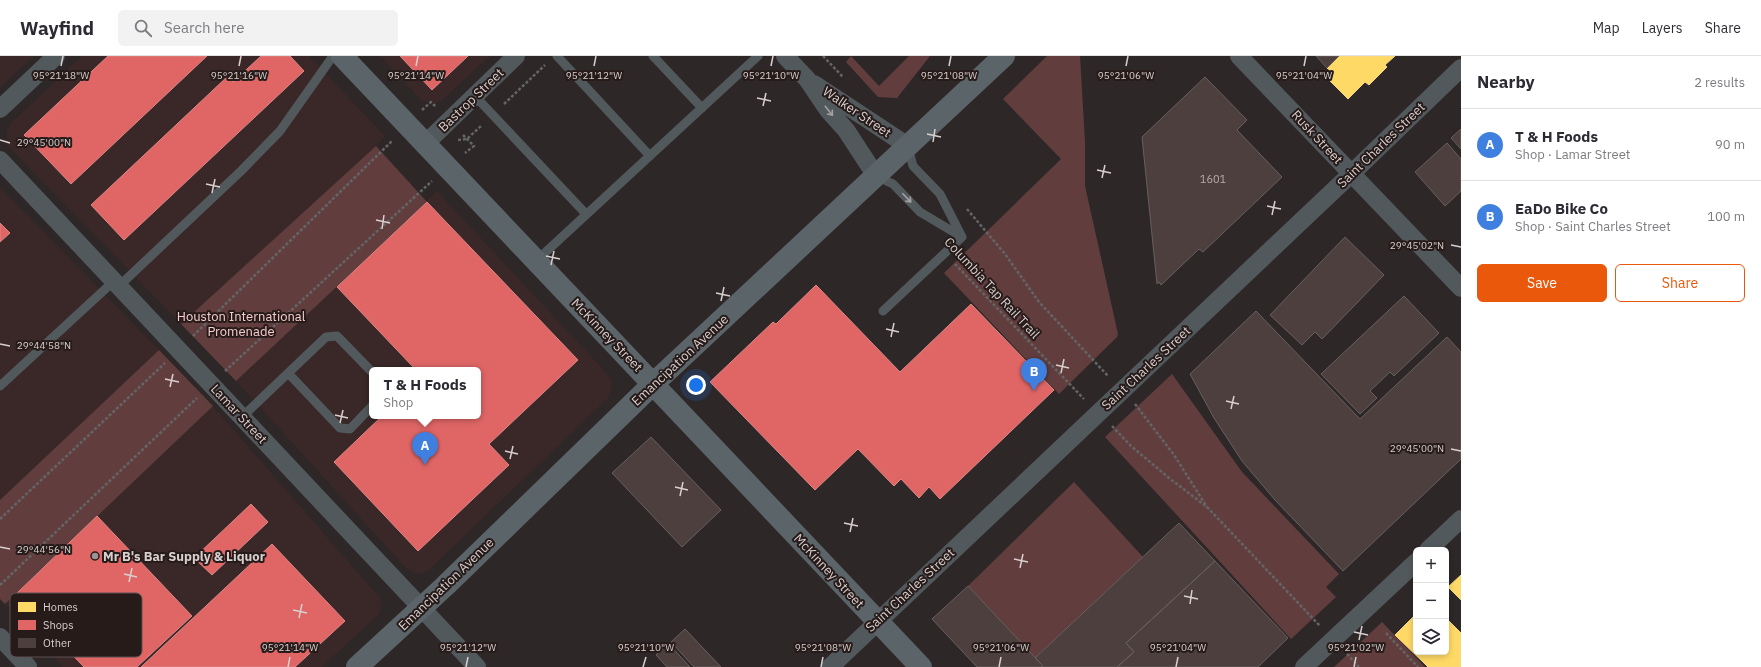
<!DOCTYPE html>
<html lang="en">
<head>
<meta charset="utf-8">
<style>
  :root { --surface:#fff; --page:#f2f2f3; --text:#2b2b33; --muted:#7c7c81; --line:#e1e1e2; --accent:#ea580c }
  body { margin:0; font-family:"IBM Plex Sans",sans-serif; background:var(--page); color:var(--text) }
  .controls { position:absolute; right:12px; bottom:12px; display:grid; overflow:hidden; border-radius:6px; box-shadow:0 2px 6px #0003 }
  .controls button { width:36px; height:36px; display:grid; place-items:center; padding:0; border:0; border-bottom:1px solid var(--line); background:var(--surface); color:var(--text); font:20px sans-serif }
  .you { position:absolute; left:696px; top:329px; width:14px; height:14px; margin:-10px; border:3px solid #fff; border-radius:50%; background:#1a73e8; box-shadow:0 0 0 6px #1a73e833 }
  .badge { display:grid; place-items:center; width:26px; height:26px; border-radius:50%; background:var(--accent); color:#fff; font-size:13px; font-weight:700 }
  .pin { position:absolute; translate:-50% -33px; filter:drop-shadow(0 1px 2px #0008) }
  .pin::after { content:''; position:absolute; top:21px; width:14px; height:12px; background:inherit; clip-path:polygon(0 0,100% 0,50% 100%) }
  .popup { position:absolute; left:369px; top:311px; width:112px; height:52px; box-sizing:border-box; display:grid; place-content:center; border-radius:6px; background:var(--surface); filter:drop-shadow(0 1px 3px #0005); font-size:13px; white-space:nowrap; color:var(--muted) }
  .popup b { font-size:15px; color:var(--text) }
  .popup::after { content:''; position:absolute; left:50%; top:100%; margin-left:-8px; border:8px solid transparent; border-top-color:var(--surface) }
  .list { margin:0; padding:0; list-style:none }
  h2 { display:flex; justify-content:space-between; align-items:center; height:52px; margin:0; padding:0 16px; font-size:17px }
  h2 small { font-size:13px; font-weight:400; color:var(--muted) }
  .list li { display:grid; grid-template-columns:26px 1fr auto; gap:12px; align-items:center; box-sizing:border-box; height:72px; padding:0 16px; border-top:1px solid var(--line) }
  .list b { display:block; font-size:15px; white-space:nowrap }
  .list p { margin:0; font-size:13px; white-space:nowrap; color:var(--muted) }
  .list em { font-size:13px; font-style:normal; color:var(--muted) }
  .actions { display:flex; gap:8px; padding:12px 16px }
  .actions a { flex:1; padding:9px 0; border:1px solid var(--accent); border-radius:6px; text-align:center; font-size:14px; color:var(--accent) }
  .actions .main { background:var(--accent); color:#fff }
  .icon { flex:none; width:22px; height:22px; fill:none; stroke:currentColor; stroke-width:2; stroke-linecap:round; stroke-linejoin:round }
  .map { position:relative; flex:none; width:1461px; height:611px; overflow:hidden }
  header { display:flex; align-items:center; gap:24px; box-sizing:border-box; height:56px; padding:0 20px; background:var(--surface); border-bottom:1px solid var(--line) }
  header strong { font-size:19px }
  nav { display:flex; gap:22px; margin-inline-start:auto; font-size:14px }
  .search { width:280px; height:36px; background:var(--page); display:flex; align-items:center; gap:10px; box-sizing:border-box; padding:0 14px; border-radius:6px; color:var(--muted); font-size:15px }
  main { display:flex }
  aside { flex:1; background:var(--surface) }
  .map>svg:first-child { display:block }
</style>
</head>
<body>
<header>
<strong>Wayfind</strong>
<div class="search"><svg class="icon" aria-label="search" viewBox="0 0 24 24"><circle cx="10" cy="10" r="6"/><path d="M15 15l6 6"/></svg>Search here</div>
<nav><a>Map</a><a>Layers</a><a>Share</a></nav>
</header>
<main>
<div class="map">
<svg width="1461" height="611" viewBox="0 0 1461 611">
  <rect width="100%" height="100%" fill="#2e2727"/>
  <!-- built -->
  <path fill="#392827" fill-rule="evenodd" d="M0,0H34L0,32Z
    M82,0H309L385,80L376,90L181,268L7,89L6,80L7,73L12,66Z
    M380,0H490L440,46L434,48L431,46L422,45Z
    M0,131L159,294L0,444Z
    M437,135L601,311L610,322L612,331L608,342L432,511L424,517L416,518L406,512L236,325ZM372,314H478V360H372Z
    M213,350L380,542L382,549L379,558L322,611H63L5,548Z"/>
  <!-- green -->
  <path fill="#613e3d" d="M851,0L879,30L909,0H930L897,42L878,41L846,6Z
    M1047,0H1080L1085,86V130L1118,278L1117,281L1059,338L944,217L1061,103L1003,43Z
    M376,90L427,146L236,325L181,268Z
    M159,294L213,350L5,548L0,543V444Z
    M1172,318L1242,416L1339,518L1326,531L1336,541L1291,583L1105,381Z
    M1074,426L1143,501L1035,602L968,530Z
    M1382,566L1425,611H1334Z"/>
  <!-- homes -->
  <path fill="#ffd966" stroke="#f3d686" d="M1339,0H1395L1385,9L1387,11L1369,29L1365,26L1348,43L1326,21L1332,16L1327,12Z
    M1461,519V544L1448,531Z
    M1416,558V596H1446V562L1461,577V611H1428L1395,579Z"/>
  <!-- shops -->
  <path fill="#e06666" stroke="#de8686" d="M108,0H207L71,128L24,79Z
    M261,0H290L304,15L124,184L91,149L228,20L233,26Z
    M400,0H468L432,34Z
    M427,146L578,304L489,388L509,409L418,495L334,406L382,360H478V314H416L337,231Z
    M0,167L10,177L0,186Z
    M816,229L900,316L971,248L1054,334L940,443L929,431L919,442L901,423L894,430L858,393L815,434L710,326L773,266L776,268Z
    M251,448L268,466L212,519L194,502Z
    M97,460L192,560L137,611H84L15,539Z
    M272,488L345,565L295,611H141Z"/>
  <!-- building -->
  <path fill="#4e3f3f" stroke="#666060" d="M1316,0H1339L1327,12Z
    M1205,21L1247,64L1237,74L1282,121L1203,196L1199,193L1161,229L1159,226L1157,228L1142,81Z
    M1461,73V93L1451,82Z
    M1447,87L1461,103V135L1445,150L1415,116Z
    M1345,181L1384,219L1322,283L1315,276L1302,289L1270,259Z
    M1404,240L1439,277L1394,320L1390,316L1370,335L1377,342L1360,358L1321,318Z
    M1256,255L1360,363L1447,281L1461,296V403L1343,515L1275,444L1242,405L1214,362L1190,318Z
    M651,381L721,454L682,491L612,417Z
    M1179,467L1215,505L1126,587L1134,596L1117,611H1041L1043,610L1035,602Z
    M1215,505L1288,582L1258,611H1117L1134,596L1126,587Z
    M968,530L1043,610L1041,611H977L932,563Z
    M685,573L721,611H694L671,586Z
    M668,587L690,611H667L656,599Z"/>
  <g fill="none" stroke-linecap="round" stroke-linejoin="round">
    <!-- path -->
    <path stroke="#636567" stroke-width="2.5" stroke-dasharray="3 2" stroke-linecap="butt" d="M823,0L843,21
      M504,48L545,9
      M422,54L431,46L436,51
      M463,79L474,90L465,97
      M458,84L467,83L481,70
      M967,153L1005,198L1039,246L1108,320
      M955,208L1084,343
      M193,280L392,85
      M225,315L432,125
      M1135,348L1174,399L1207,451
      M1112,370L1131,390L1169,422L1207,451L1320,570
      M0,463L165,307
      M0,529L197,342
      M1386,577L1418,611
      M1347,598L1359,611"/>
    <!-- lane -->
    <path stroke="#52595d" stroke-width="9" d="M557,0L650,100
      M653,0L702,52
      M475,40L586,158
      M876,120L893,128L920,156L962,181L940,138L913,110L908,92
      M536,205L758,0
      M119,230L241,115L280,75L333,0
      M883,255L962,181
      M288,317L340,372L350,373L372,350
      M0,330L114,225
      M242,361L326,281L337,280L372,316"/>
    <!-- street -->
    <path stroke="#52595d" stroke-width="18" d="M785,0L807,23L828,54L846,74L876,120
      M1239,0L1461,232
      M814,28L908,90
      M0,53L56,0
      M425,88L516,0
      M0,104L477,611
      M1428,494L1461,463
      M0,581L28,611
      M830,611L1351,118L1461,12
      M1304,611L1416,506"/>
    <!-- secondary -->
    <path stroke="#5b6468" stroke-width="22" d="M342,0L921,611
      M357,611L445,530L653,328L1004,0"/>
  </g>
  <!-- one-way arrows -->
  <defs><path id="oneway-shaft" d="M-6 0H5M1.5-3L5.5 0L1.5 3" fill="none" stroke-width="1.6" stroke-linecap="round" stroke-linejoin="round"/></defs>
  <g stroke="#a2a0a1">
    <use href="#oneway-shaft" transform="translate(829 55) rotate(51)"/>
    <use href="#oneway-shaft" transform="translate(907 142) rotate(46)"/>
  </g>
  <!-- ticks -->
  <path fill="none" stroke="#d8cfcf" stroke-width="1.5" d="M61,10L63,0M239,10L241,0M416,10L418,0M594,10L596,0M771,10L773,0M949,10L951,0M1126,10L1128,0M1304,10L1306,0M757,42L771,45M763,50L766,37M927,78L941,81M0,84L10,87M933,86L935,73M1097,114L1111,117M1102,122L1105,109M206,128L220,131M212,137L215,123M1267,150L1281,153M1272,159L1275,145M376,164L390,167M382,173L384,159M1451,189L1461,191M546,200L560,203M551,209L554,195M716,237L730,240M721,245L724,231M886,273L899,276M891,281L894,267M0,288L10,290M1056,309L1069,312M1061,317L1064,303M165,323L179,326M170,331L173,318M1226,345L1239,348M1231,353L1234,340M335,359L348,362M340,367L343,354M1451,393L1461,395M505,395L518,398M510,403L513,390M675,431L688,434M680,440L683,426M844,467L858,470M850,476L853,462M0,491L10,493M1014,503L1028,506M1020,512L1023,498M124,518L137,521M129,526L132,512M1184,540L1198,543M1190,548L1192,534M293,554L307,557M299,562L302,548M1354,576L1368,579M1359,584L1362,570M288,611L290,601M466,611L468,601M643,611L646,601M821,611L823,601M999,611L1001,601M1176,611L1178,601M1354,611L1356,601"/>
  <!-- markers -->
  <circle fill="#9c9494" stroke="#271b1a" stroke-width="1.5" cx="95" cy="500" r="4"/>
  <g text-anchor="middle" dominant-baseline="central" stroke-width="4" stroke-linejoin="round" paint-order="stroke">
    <!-- number labels -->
    <g font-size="11" fill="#b6abab">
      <text x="1213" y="123">1601</text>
    </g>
    <!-- street labels -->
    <g font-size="13" fill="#d8cfcf" stroke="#271b1a">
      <text transform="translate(471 44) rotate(-44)">Bastrop Street</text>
      <text transform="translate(857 56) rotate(34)">Walker Street</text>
      <text transform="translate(1317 81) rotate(47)">Rusk Street</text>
      <text transform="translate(1381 89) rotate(-44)">Saint Charles Street</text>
      <text transform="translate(992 232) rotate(47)">Columbia Tap Rail Trail</text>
      <text transform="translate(607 279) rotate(46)">McKinney Street</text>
      <text transform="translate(680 304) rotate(-43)">Emancipation Avenue</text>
      <text transform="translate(1146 312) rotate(-43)">Saint Charles Street</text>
      <text transform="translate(239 358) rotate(47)">Lamar Street</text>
      <text transform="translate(829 515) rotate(47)">McKinney Street</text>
      <text transform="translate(446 528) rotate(-44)">Emancipation Avenue</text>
      <text transform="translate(910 534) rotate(-43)">Saint Charles Street</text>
    </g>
    <!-- park labels -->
    <g font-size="13" fill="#f7cecc" stroke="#271b1a">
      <text x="241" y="260">Houston International<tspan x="241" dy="15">Promenade</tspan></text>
    </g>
    <!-- poi labels -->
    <g font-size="13" font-weight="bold" fill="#d8cfcf" stroke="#271b1a" text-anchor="start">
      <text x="103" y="500">Mr B's Bar Supply &amp; Liquor</text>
    </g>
  </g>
  <!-- legend -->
  <rect x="10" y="537" width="132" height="64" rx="6" fill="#271b1a" stroke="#5c5150" stroke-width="1"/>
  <rect x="18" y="546" width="18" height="10" fill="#ffd966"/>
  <rect x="18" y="564" width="18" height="10" fill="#e06666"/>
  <rect x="18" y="582" width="18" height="10" fill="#4e3f3f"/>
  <g font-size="11" fill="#d8cfcf">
    <text x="43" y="555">Homes</text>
    <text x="43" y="573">Shops</text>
    <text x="43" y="591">Other</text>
  </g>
  <g font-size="10" text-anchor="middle" fill="#d8cfcf" stroke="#271b1a" stroke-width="4" stroke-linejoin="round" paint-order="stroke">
    <text x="61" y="23">95°21'18"W</text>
    <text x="239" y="23">95°21'16"W</text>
    <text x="416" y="23">95°21'14"W</text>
    <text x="594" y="23">95°21'12"W</text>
    <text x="771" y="23">95°21'10"W</text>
    <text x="949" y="23">95°21'08"W</text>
    <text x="1126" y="23">95°21'06"W</text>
    <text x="1304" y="23">95°21'04"W</text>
    <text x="44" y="90">29°45'00"N</text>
    <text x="1417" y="193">29°45'02"N</text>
    <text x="44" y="293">29°44'58"N</text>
    <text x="1417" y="396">29°45'00"N</text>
    <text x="44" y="497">29°44'56"N</text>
    <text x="290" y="595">95°21'14"W</text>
    <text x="468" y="595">95°21'12"W</text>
    <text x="646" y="595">95°21'10"W</text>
    <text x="823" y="595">95°21'08"W</text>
    <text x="1001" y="595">95°21'06"W</text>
    <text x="1178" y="595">95°21'04"W</text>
    <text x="1356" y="595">95°21'02"W</text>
  </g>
</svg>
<div class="controls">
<button>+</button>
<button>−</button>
<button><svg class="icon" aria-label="layers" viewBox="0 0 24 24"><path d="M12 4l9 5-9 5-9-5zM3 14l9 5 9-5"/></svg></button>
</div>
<div class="you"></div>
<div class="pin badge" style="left:425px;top:409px;background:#3f7fe0">A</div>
<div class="popup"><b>T &amp; H Foods</b>Shop</div>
<div class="pin badge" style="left:1034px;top:335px;background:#3f7fe0">B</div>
</div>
<aside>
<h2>Nearby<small>2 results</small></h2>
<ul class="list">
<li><span class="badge" style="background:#3f7fe0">A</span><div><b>T &amp; H Foods</b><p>Shop · Lamar Street</p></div><em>90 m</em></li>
<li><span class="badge" style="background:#3f7fe0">B</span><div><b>EaDo Bike Co</b><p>Shop · Saint Charles Street</p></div><em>100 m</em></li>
</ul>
<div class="actions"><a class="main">Save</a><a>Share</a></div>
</aside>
</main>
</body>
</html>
